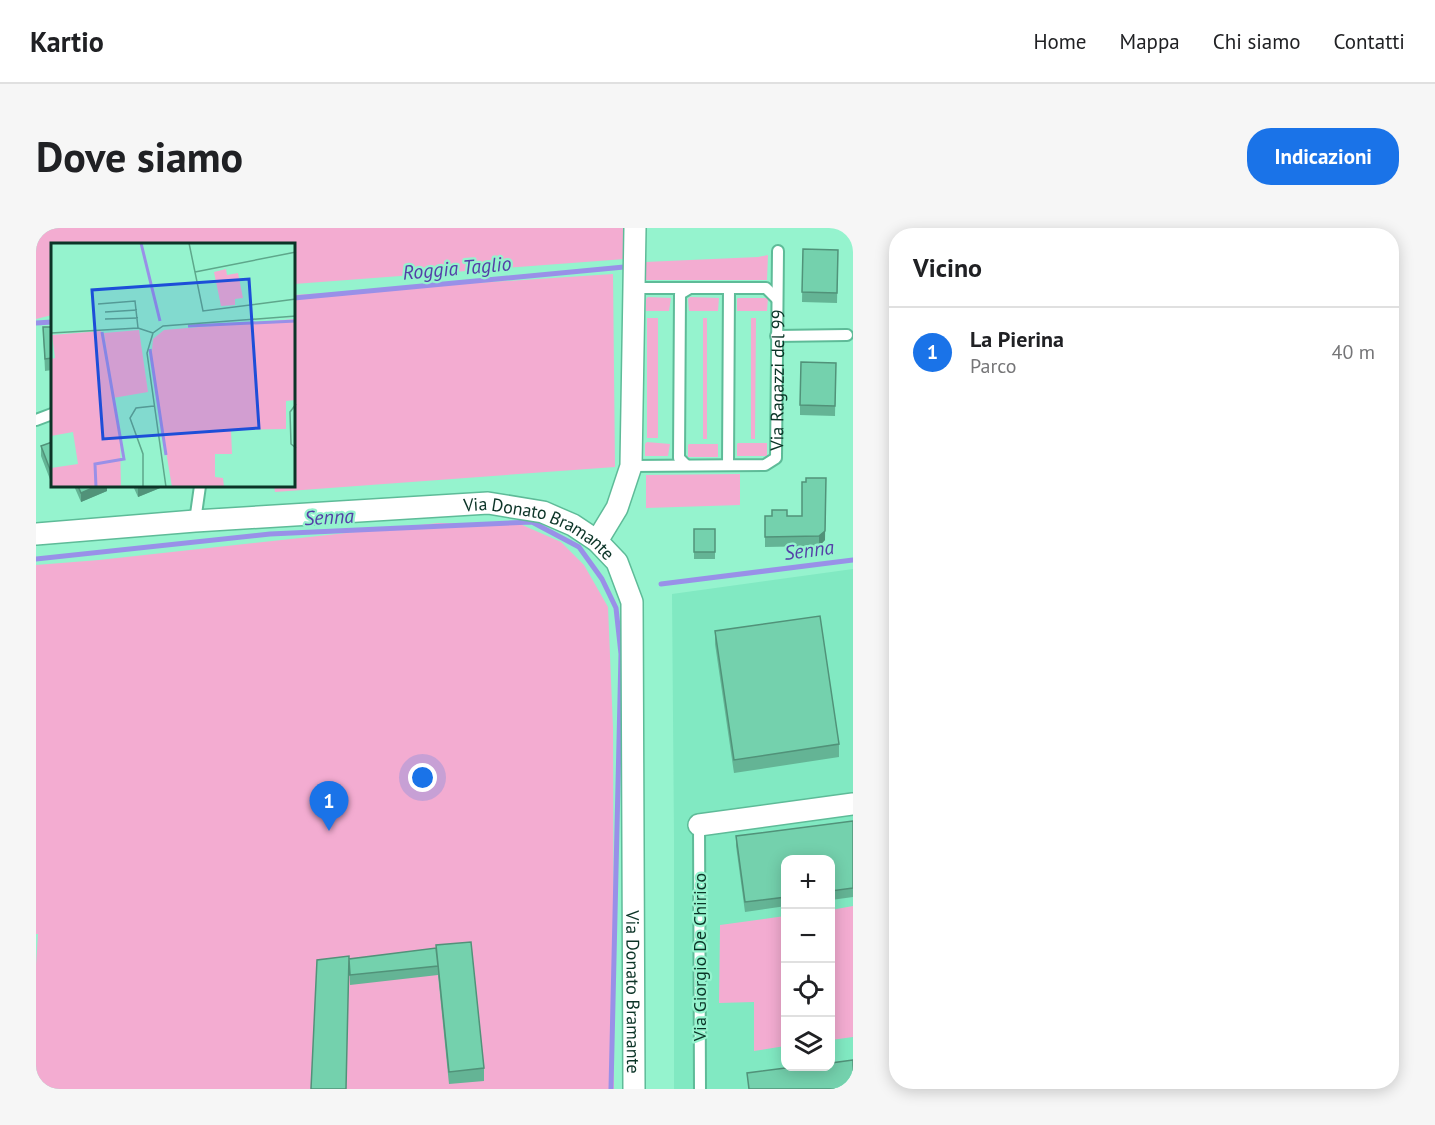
<!DOCTYPE html>
<html lang="it">
<head>
<meta charset="utf-8">
<style>
  :root { --surface:#fff; --page:#f6f6f6; --text:#202124; --muted:#757577; --line:#e0e0e0; --accent:#1a73e8 }
  body { margin:0; font-family:"PT Sans",sans-serif; background:var(--page); color:var(--text) }
  .controls { position:absolute; right:18px; bottom:18px; display:grid; overflow:hidden; border-radius:12px; box-shadow:0 3px 15px #0003 }
  .controls button { width:54px; height:54px; display:grid; place-items:center; padding:0; border:0; border-bottom:2px solid var(--line); background:var(--surface); color:var(--text); font:30px sans-serif }
  .you { position:absolute; left:387px; top:550px; width:21px; height:21px; margin:-15px; border:4px solid #fff; border-radius:50%; background:#1a73e8; box-shadow:0 0 0 9px #1a73e833 }
  .badge { display:grid; place-items:center; width:39px; height:39px; border-radius:50%; background:var(--accent); color:#fff; font-size:20px; font-weight:700 }
  .pin { position:absolute; translate:-50% -50px; filter:drop-shadow(0 2px 3px #0008) }
  .pin::after { content:''; position:absolute; top:32px; width:21px; height:18px; background:inherit; clip-path:polygon(0 0,100% 0,50% 100%) }
  .list { margin:0; padding:0; list-style:none }
  h2 { display:flex; justify-content:space-between; align-items:center; height:78px; margin:0; padding:0 24px; font-size:26px }
  h2 small { font-size:20px; font-weight:400; color:var(--muted) }
  .list li { display:grid; grid-template-columns:39px 1fr auto; gap:18px; align-items:center; box-sizing:border-box; height:90px; padding:0 24px; border-top:2px solid var(--line) }
  .list b { display:block; font-size:22px; white-space:nowrap }
  .list p { margin:0; font-size:20px; white-space:nowrap; color:var(--muted) }
  .list em { font-size:20px; font-style:normal; color:var(--muted) }
  .icon { flex:none; width:33px; height:33px; fill:none; stroke:currentColor; stroke-width:2; stroke-linecap:round; stroke-linejoin:round }
  .map { position:relative; flex:none; width:817px; height:861px; overflow:hidden; border-radius:24px }
  header { display:flex; align-items:center; gap:36px; box-sizing:border-box; height:84px; padding:0 30px; background:var(--surface); border-bottom:2px solid var(--line) }
  header strong { font-size:28px }
  nav { display:flex; gap:33px; margin-inline-start:auto; font-size:21px }
  .intro { display:flex; align-items:center; justify-content:space-between; box-sizing:border-box; height:144px; padding:0 36px }
  h1 { margin:0; font-size:42px }
  .button { padding:15px 27px; border-radius:24px; background:var(--accent); color:#fff; font-size:21px; font-weight:700 }
  main { display:flex; gap:36px; padding:0 36px }
  aside { flex:1; background:var(--surface); border-radius:24px; box-shadow:0 3px 15px #0003 }
  .map>svg:first-child { display:block }
</style>
</head>
<body>
<header>
<strong>Kartio</strong>
<nav><a>Home</a><a>Mappa</a><a>Chi siamo</a><a>Contatti</a></nav>
</header>
<div class="intro"><h1>Dove siamo</h1><a class="button">Indicazioni</a></div>
<main>
<div class="map">
<svg width="817" height="861" viewBox="0 0 817 861">
  <rect width="100%" height="100%" fill="#95f3ce"/>
  <!-- built -->
  <path fill="#81e9c2" fill-rule="evenodd" d="M817,341V861H638V609L636,366ZM750,632H794V838H750Z"/>
  <!-- green -->
  <path fill="#f3acd1" d="M0,0H589V31L258,56V16H16V87L0,91Z
    M732,27L731,52H608L609,34L722,29Z
    M577,46L579,239L239,264L238,258H258V67Z
    M612,69L635,70L633,83H610V71Z
    M654,69L683,70L682,83H653L652,71Z
    M702,70H732L731,83H701V71Z
    M611,90H622V210H611Z
    M667,90H671V211H667Z
    M715,90H720L719,211H715Z
    M611,214L634,216L632,228H609V216Z
    M702,215H731V228H701V216Z
    M653,216H682V229H652V217Z
    M704,246V277L610,280V247Z
    M402,295L484,296L525,314L548,337L572,379L577,500L578,861H0V737L2,706H0V337L63,332Z
    M817,678V809L795,812V682Z
    M749,688V818L718,823V774L683,775L684,697Z"/>
  <g fill="none" stroke-linecap="round" stroke-linejoin="round">
    <!-- stream -->
    <path stroke="#9990e8" stroke-width="5" d="M258,70L588,39
      M0,95L16,94
      M0,331L234,306L496,294L543,319L566,351L580,380L585,426L575,861
      M625,356L817,332"/>
    <!-- lane casing -->
    <g stroke="#5ebb98" stroke-width="14">
      <g id="lane">
        <path d="M599,60H730L741,71"/>
        <path d="M740,108L811,107"/>
        <path d="M0,192L16,186"/>
        <path d="M650,237L643,230L644,66L654,60"/>
        <path d="M692,237L693,60"/>
        <path id="s1" d="M595,238L729,237L740,230L742,23"/>
        <path d="M159,293L164,258"/>
        <path d="M663,597L664,861"/>
      </g>
    </g>
    <!-- street casing -->
    <g stroke="#5ebb98" stroke-width="24">
      <g id="street">
        <path id="s2" d="M0,306L159,293L452,275L507,284L537,297L561,313L581,334L596,374L598,861"/>
        <path d="M561,313L581,280L595,238L599,0"/>
        <path d="M663,597L817,576"/>
      </g>
    </g>
    <!-- lane -->
    <use href="#lane" stroke="#fff" stroke-width="10"/>
    <!-- street -->
    <use href="#street" stroke="#fff" stroke-width="21"/>
  </g>
  <!-- wall -->
  <path fill="#64b495" d="M767,21L802,22L801,75L766,74Z
    M7,99H16V142L9,143Z
    M800,135L799,188L764,187V177Z
    M16,214V253L15,254L5,228V218Z
    M38,258H71V263L45,274Z
    M97,258H129L102,269Z
    M729,288H751L789,312L783,318L729,319Z
    M658,301H679V331H658Z
    M679,403L803,516V529L698,545L679,416Z
    M817,593V669L795,672V632H750V678L709,684L700,618V608Z
    M400,720L448,840V853L413,856L402,747L314,757L313,731Z"/>
  <!-- shaded-wall -->
  <path fill="#519279" d="M16,243V253L15,254V244Z
    M790,250L789,312L783,318V308Z
    M61,258H71V263L45,274V265Z
    M106,258H129L102,269V260Z"/>
  <!-- building -->
  <path fill="#74d1ad" stroke="#519279" stroke-width="1.5" d="M767,21L802,22L801,65L766,64Z
    M7,99H16V130L9,131Z
    M765,134L800,135L799,178L764,177Z
    M16,214V243L15,244L5,218Z
    M770,250H790L789,303L783,308L729,309V288H736V282H751V288H766V254H770Z
    M42,258H61L45,265Z
    M658,301H679V324H658Z
    M784,388L803,516L698,532L679,403Z
    M817,593V660L795,663V632H750V669L709,674L700,608Z
    M435,714L448,840L413,844L400,717Z
    M400,720L402,738L314,747L313,731Z
    M313,728L310,861H275L281,732Z
    M817,832V861H713L711,845L765,838H795V835Z"/>
  <g text-anchor="middle" dominant-baseline="central" stroke-width="4.5" stroke-linejoin="round" paint-order="stroke">
    <!-- street labels -->
    <g font-size="18" fill="#0b3427" stroke="#95f3ce">
      <text stroke="none"><textPath href="#s1" startOffset="225">Via Ragazzi del 99</textPath></text>
      <text stroke="none"><textPath href="#s2" startOffset="510">Via Donato Bramante</textPath></text>
      <text transform="translate(663 729) rotate(-90)">Via Giorgio De Chirico</text>
      <text stroke="none"><textPath href="#s2" startOffset="1032">Via Donato Bramante</textPath></text>
    </g>
    <!-- water labels -->
    <g font-size="20" font-style="italic" fill="#5440a7" stroke="#95f3ce">
      <text transform="translate(421 40) rotate(-5)">Roggia Taglio</text>
      <text transform="translate(293 289) rotate(-3)">Senna</text>
      <text transform="translate(773 322) rotate(-7)">Senna</text>
    </g>
  </g>
  <!-- overview -->
  <g transform="translate(15 15)">
    <rect width="244" height="244" fill="#95f3ce"/>
    <path d="M175,26L176,32L187,30L192,55L184,56V62L170,63L163,29ZM244,76V157L235,158V186L180,187L181,211H164V234L172,235L173,244H121L100,119L102,96L113,87ZM88,87L97,149L62,155L53,90ZM50,88L69,198L70,244H0V225L27,221L22,189L0,193V116L4,115L1,92Z" fill="#f3acd1"/>
    <path fill="none" stroke="#9990e8" stroke-width="3" d="M90,0L109,78M137,83L245,78M99,106L115,212M45,244L44,221L73,216L51,89"/>
    <path fill="none" stroke="#5ea78b" stroke-width="1.5" d="M138,0L152,68L245,56M144,29L245,9M47,61L84,58L87,85M54,69L86,67M54,76L87,75M0,90L87,85L102,90M245,161L239,169L240,201L245,205M92,244V211L79,175L85,165L103,163M115,244L96,110L102,90L112,83L245,73"/>
    <path fill="#1d4ed8" fill-opacity="0.15" stroke="#1d4ed8" stroke-width="3" d="M198,36L208,185L52,196L41,47Z"/>
    <rect width="244" height="244" fill="none" stroke="#0b3427" stroke-width="3"/>
  </g>
</svg>
<div class="controls">
<button>+</button>
<button>−</button>
<button><svg class="icon" aria-label="locate" viewBox="0 0 24 24"><circle cx="12" cy="12" r="6"/><path d="M12 2v4M12 18v4M2 12h4M18 12h4"/></svg></button>
<button><svg class="icon" aria-label="layers" viewBox="0 0 24 24"><path d="M12 4l9 5-9 5-9-5zM3 14l9 5 9-5"/></svg></button>
</div>
<div class="you"></div>
<div class="pin badge" style="left:293px;top:603px">1</div>
</div>
<aside>
<h2>Vicino<small></small></h2>
<ul class="list">
<li><span class="badge">1</span><div><b>La Pierina</b><p>Parco</p></div><em>40 m</em></li>
</ul>
</aside>
</main>
</body>
</html>
